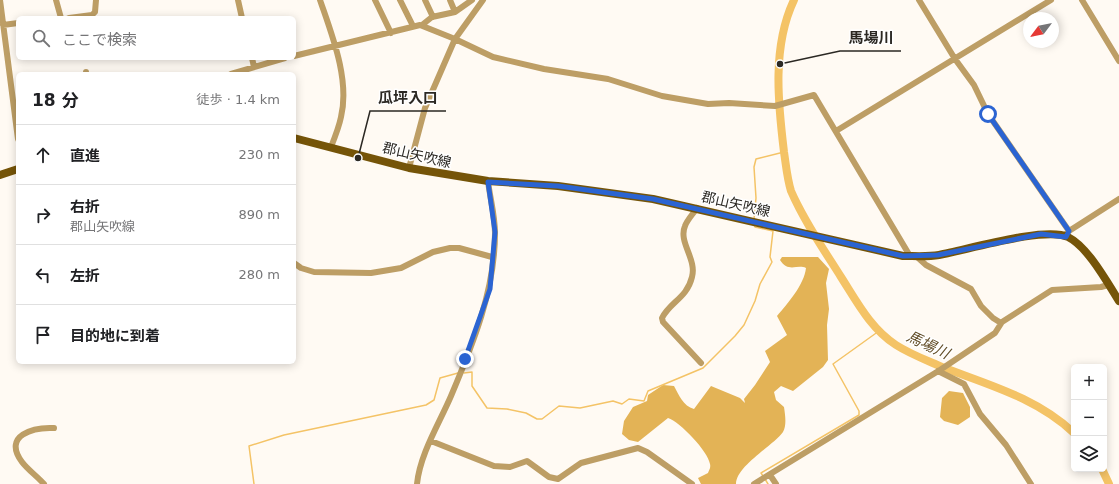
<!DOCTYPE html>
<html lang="ja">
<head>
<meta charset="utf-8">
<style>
  :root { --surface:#fff; --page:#f6f6f6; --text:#202124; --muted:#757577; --line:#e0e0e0 }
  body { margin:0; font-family:"DejaVu Sans","Noto Sans JP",sans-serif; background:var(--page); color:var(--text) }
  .controls { position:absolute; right:12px; bottom:12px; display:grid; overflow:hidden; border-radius:6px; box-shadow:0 2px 10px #0003 }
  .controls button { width:36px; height:36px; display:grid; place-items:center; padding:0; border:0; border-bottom:1px solid var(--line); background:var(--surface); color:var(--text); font:20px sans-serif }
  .compass { position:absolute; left:1023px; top:12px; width:36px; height:36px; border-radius:50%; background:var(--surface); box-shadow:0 2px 10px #0003; rotate:238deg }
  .stop { position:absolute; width:12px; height:12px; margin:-9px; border:3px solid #2b64d2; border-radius:50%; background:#fff }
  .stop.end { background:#2b64d2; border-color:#fff; box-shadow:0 1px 4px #0008 }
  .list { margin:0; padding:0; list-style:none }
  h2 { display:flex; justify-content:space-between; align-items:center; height:52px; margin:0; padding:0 16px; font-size:17px }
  h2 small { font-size:13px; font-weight:400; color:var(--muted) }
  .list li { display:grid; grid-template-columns:26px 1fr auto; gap:12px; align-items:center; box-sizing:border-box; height:60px; padding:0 16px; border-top:1px solid var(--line) }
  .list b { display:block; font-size:15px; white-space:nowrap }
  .list p { margin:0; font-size:13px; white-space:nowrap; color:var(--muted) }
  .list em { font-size:13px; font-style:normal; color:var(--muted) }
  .icon { flex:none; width:22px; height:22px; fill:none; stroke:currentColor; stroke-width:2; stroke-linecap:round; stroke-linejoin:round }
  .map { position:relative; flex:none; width:1119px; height:484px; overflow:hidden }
  .search { position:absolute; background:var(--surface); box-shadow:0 2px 10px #0003; left:16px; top:16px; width:280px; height:44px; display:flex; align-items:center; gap:10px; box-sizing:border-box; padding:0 14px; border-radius:6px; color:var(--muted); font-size:15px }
  .panel { position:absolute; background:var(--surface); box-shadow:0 2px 10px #0003; left:16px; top:72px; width:280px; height:292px; border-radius:6px }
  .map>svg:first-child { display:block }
</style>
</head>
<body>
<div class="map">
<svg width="1119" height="484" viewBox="0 0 1119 484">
  <rect width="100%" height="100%" fill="#fffaf3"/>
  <!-- forest -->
  <path fill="#e3b356" d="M782,257H818L829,269L826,283L829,309L827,325L828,360L823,367L793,391L781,386L774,392L776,400L784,407C785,414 787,425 783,432C774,445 736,466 736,484H701L698,478L708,473C709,470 711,468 710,464C708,451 680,422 668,418L638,442L629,440L622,434L624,421L633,407L647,401L648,395L663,385L674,386C679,395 683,406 694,409L711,386L740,398L745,403L744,399L755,385L770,362L765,351L787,335L777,316C788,303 804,285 806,268C797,264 788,273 780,260Z
    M949,391L963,393L970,407V417L958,425L944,421L940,417L942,398Z"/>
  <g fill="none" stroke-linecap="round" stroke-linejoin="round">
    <!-- stream -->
    <path stroke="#f4c366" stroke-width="1.5" d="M754,219L756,198L754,167L756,159L784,152
      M464,373L472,372V386L487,408L507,409L526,413L537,419H542L559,406L580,408L613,401L622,404L629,399L644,401L648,391L703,368L735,336L744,325L755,301L760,284L772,262L770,257L773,231L755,227L754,225
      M763,476L761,473L859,415V411L833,364L879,331
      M765,479L768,484
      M254,484L249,446L284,435L426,405L434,400L440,378L458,373"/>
    <!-- river -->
    <path stroke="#f4c366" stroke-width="8" d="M794,0C772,46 778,103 784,152C786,165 787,178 791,191C804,221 824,250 841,277C857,302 871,329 896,345C910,354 926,360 942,367C989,385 1037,398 1074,433
      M1102,469L1109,484"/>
    <!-- minor -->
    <path stroke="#bd9e65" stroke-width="6" d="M0,0L18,139
      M56,0L61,18
      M238,0L242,18
      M320,0C332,35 350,80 341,117C339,127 335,137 331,147
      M375,0L391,33
      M400,0L413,26
      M425,0L433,17
      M450,0L455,12
      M919,0L955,59L974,85L988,114L1069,231
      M1082,0L1119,61
      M69,18L92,15L95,12L96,0
      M3,25L18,23
      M422,25L432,17L455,12L472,0
      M294,56L420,25L455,39L493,57L544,69L608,79L662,96L708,104L729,103L775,106L814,95L910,256
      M252,58L254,67
      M86,72V74
      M231,74L285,58
      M836,131L1051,0
      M409,168L425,108L455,39L483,0
      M697,208C693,214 687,220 685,226C678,242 697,259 692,277C687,298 670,302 662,318L663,322L701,363
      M1067,233L1069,231L1119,199
      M916,256L926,265L971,289L981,306L993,318L1001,323
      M294,263L301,268L314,272L371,273L401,268L433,252L450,248H459L492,257
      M938,371L964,384L980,414L1006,445L1031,484
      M431,441L494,466L510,467L527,461L549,477L558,479L581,463L638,448L647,452L692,484
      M770,475L776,484
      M44,484C37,476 28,470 22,462C2,435 34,427 54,428
      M417,484C420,454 439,424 451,396C473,344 495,290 495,233C495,216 490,198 488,181
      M754,484L940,370L995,333L1002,322L1052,290L1101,287L1108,285"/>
    <!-- major -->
    <path stroke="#755408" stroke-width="8" d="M294,138L409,168L488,181L558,186L653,199L903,256C915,256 928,257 939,255C967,250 1045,226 1068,237C1088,247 1107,282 1119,301
      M0,175L18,169"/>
  </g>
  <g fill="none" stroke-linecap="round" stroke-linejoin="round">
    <!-- route -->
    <path stroke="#2b64d2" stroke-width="5" d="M465,359L490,289L495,232L488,182L558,186L653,199L903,256L938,255L1041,234L1066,237L1069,231L988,114"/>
  </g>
  <g text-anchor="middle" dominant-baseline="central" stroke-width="3" stroke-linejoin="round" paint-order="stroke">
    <!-- street labels -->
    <g font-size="14" fill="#2b2823" stroke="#fff">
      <text transform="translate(417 155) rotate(13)">郡山矢吹線</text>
      <text transform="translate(736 204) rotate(13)">郡山矢吹線</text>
    </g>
    <!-- water labels -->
    <g font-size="15" font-style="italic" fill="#624d27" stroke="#fff">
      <text transform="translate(928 345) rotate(25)">馬場川</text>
    </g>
  </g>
  <!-- callouts -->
  <path fill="none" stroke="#2b2823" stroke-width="1.5" d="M780 64L840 51H901M358 158L370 111H446"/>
  <g fill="#2b2823" stroke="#fff" stroke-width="1.5">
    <circle cx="780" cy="64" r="4"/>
    <circle cx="358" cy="158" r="4"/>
  </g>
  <g font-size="15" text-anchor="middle" font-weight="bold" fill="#2b2823" stroke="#fff" stroke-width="3" stroke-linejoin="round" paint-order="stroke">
    <text x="871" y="43">馬場川</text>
    <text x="408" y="103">瓜坪入口</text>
  </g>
</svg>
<div class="controls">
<button>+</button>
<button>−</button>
<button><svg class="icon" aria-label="layers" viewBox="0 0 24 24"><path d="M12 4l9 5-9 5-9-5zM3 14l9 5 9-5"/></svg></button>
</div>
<svg class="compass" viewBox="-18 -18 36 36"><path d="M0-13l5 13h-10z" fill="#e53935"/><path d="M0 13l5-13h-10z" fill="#757577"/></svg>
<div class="stop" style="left:988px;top:114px"></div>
<div class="stop end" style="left:465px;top:359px"></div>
<div class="search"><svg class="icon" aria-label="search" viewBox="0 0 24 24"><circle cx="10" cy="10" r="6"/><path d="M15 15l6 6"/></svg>ここで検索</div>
<section class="panel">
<h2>18 分<small>徒歩 · 1.4 km</small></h2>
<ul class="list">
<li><svg class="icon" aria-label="ahead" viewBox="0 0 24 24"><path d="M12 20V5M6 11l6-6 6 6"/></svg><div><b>直進</b></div><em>230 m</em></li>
<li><svg class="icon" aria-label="right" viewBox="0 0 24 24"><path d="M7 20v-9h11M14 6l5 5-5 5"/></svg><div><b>右折</b><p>郡山矢吹線</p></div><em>890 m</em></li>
<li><svg class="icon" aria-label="left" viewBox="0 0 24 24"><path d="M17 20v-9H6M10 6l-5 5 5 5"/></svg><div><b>左折</b></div><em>280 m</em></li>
<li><svg class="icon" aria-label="arrive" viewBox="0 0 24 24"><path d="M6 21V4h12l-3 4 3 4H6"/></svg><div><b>目的地に到着</b></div></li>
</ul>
</section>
</div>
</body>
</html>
